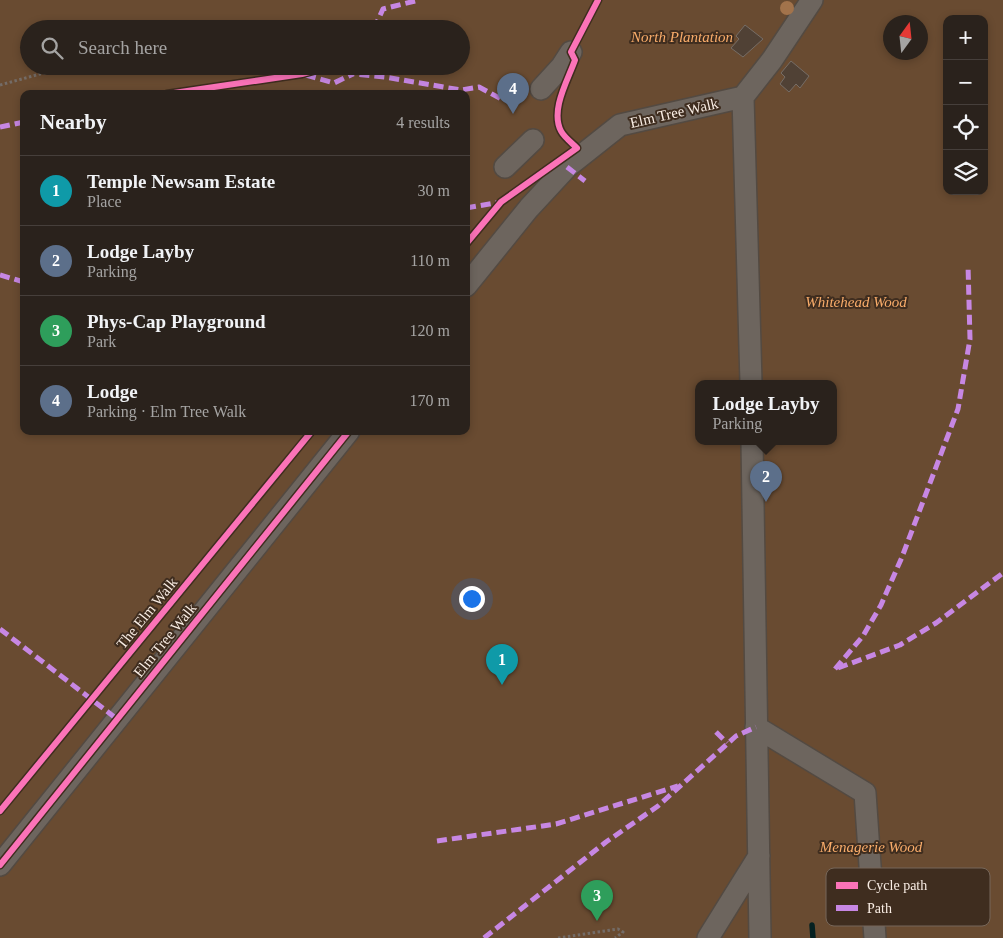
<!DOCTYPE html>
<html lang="en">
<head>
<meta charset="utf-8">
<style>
  :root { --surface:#2a221c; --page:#362f29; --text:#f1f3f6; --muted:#a5a4a3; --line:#463f3b; --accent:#b5aaa2 }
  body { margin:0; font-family:Georgia,serif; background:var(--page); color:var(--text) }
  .controls { position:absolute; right:15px; top:15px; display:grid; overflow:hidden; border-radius:10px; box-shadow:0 2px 8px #0003 }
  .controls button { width:45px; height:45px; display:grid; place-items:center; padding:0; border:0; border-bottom:1px solid var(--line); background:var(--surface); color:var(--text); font:25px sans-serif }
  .compass { position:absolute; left:883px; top:15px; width:45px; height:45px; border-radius:50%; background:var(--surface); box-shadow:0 2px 8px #0003; rotate:15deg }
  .you { position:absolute; left:471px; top:598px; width:18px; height:18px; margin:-12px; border:4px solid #fff; border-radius:50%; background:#1a73e8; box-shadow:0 0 0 8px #1a73e833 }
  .badge { display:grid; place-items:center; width:32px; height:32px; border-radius:50%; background:var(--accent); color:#fff; font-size:16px; font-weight:700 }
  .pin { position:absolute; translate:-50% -41px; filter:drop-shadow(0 1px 2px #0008) }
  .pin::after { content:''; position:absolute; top:26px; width:18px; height:15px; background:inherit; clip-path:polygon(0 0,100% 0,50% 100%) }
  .popup { position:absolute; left:695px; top:380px; width:142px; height:65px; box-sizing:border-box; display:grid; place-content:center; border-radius:10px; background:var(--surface); filter:drop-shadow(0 1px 4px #0005); font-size:16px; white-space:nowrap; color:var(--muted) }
  .popup b { font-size:19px; color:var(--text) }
  .popup::after { content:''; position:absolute; left:50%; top:100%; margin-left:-10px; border:10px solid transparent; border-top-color:var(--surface) }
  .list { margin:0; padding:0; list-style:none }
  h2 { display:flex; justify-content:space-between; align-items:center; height:65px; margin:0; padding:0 20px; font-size:21px }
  h2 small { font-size:16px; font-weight:400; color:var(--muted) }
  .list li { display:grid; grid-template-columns:32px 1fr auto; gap:15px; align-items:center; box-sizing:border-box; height:70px; padding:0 20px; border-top:1px solid var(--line) }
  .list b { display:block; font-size:19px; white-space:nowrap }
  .list p { margin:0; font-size:16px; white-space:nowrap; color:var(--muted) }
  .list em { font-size:16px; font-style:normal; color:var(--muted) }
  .icon { flex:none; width:28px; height:28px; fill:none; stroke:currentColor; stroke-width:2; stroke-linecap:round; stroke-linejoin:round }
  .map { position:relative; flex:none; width:1003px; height:938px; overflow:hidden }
  .search { position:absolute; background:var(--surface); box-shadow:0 2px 8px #0003; left:20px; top:20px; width:450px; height:55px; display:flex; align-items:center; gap:12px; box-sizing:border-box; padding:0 18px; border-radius:28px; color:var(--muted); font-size:19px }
  .panel { position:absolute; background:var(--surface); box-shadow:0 2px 8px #0003; left:20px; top:90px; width:450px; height:345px; border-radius:10px }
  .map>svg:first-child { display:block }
</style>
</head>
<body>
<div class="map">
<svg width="1003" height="938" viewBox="0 0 1003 938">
  <rect width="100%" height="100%" fill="#382e26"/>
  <!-- green -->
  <path fill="#694b31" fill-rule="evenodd" d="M0,0H1003V938H0ZM947,19H984V191H947ZM890,22H920V52H890ZM29,29H461V66H29ZM24,94H466V431H24ZM698,383H834V441H698Z"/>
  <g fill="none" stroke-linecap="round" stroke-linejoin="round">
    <!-- stream -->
    <path stroke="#052121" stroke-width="5.5" d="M812,925L813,938"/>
  </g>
  <!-- building -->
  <path fill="#504135" stroke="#766d66" d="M745,25L763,39L743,57L731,48L739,39L736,36Z
    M791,61L809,76L800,88L796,84L789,92L780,84L785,77L781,73Z"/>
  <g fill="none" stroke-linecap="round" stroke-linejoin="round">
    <!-- minor casing -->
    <g stroke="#534a42" stroke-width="24">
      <path id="minor" d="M541,89L562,66L571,52
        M743,97L751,383
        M505,167L533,140
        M466,286L529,208L567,167L620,125L743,97L772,60L812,0
        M752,441L760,938
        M756,727L865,793L875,938
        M0,865L349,431
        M708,938L759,856"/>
    </g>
    <!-- path -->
    <path stroke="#746c67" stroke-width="3" stroke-dasharray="2.5 2.5" stroke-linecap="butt" d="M256,66L302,74
      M0,85L40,74L97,66
      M558,938L618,929L623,932L615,938"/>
    <!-- minor -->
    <use href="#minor" stroke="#6d655e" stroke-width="21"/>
    <!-- quiet -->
    <path stroke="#c787e3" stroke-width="5" stroke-dasharray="10 5" stroke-linecap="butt" d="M374,29L383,9L419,0
      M356,66L353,74L385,77L461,90L479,87L503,100
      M306,75L334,83L353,74
      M0,127L24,122
      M567,167L585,181
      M466,208L501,202
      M0,275L24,282
      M0,629L117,719
      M838,668L900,645L936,623L1003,573
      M835,669L863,636L881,605L902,557L958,409L970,339L968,265
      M716,732L727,743
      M437,841L556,824L678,786
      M484,938L606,842L658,806L736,736L756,727"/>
    <!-- cycleway casing -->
    <g stroke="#3f2d1f" stroke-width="9">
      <path id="cycleway" d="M167,94L302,74L331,66
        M466,244L501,202L577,148C572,143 564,137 561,131C550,110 568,80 575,60L571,52L598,0
        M0,811L312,431
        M0,865L349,431"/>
    </g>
    <!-- cycleway -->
    <use href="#cycleway" stroke="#fb73b8" stroke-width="6"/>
  </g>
  <!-- trees -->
  <circle fill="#a2734b" cx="787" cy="8" r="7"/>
  <g text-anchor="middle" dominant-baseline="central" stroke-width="4" stroke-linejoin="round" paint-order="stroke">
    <!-- park labels -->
    <g font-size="15" font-style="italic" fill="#f9ac6a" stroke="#3f2d1f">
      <text x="682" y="37">North Plantation</text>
      <text x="856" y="302">Whitehead Wood</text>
      <text x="871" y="847">Menagerie Wood</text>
    </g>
    <!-- street labels -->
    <g font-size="15" fill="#f9ede4" stroke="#3f2d1f">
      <text transform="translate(674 113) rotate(-13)">Elm Tree Walk</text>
      <text transform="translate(147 613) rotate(-51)">The Elm Walk</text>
      <text transform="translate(165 640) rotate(-51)">Elm Tree Walk</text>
    </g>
  </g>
  <!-- legend -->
  <rect x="826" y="868" width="164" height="58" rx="8" fill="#3f2d1f" stroke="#77675a" stroke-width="1"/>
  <rect x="836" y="882" width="22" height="7" fill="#fb73b8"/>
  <rect x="836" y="905" width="22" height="6" fill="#c787e3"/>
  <g font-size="14" fill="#f9ede4">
    <text x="867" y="890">Cycle path</text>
    <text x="867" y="913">Path</text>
  </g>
</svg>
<div class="controls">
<button>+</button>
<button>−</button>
<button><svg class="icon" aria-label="locate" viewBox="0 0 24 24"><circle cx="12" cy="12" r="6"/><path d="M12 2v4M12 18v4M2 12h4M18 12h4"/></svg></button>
<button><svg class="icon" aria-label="layers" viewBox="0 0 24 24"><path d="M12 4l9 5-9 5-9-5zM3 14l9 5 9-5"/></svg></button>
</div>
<svg class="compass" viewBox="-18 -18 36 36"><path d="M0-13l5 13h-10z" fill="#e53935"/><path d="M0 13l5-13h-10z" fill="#a5a4a3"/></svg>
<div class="you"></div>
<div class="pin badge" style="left:502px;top:685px;background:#0f9aa8">1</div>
<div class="pin badge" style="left:766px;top:502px;background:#5c6f8a">2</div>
<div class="popup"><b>Lodge Layby</b>Parking</div>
<div class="pin badge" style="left:597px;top:921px;background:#2e9e5b">3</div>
<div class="pin badge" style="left:513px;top:114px;background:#5c6f8a">4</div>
<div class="search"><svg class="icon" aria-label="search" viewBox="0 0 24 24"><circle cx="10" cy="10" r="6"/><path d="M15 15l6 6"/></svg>Search here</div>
<section class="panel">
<h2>Nearby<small>4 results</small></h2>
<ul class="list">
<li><span class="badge" style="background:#0f9aa8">1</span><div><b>Temple Newsam Estate</b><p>Place</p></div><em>30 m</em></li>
<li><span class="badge" style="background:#5c6f8a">2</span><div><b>Lodge Layby</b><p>Parking</p></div><em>110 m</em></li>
<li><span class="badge" style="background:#2e9e5b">3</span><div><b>Phys-Cap Playground</b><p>Park</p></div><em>120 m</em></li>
<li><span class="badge" style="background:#5c6f8a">4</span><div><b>Lodge</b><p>Parking · Elm Tree Walk</p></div><em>170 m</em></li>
</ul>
</section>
</div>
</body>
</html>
